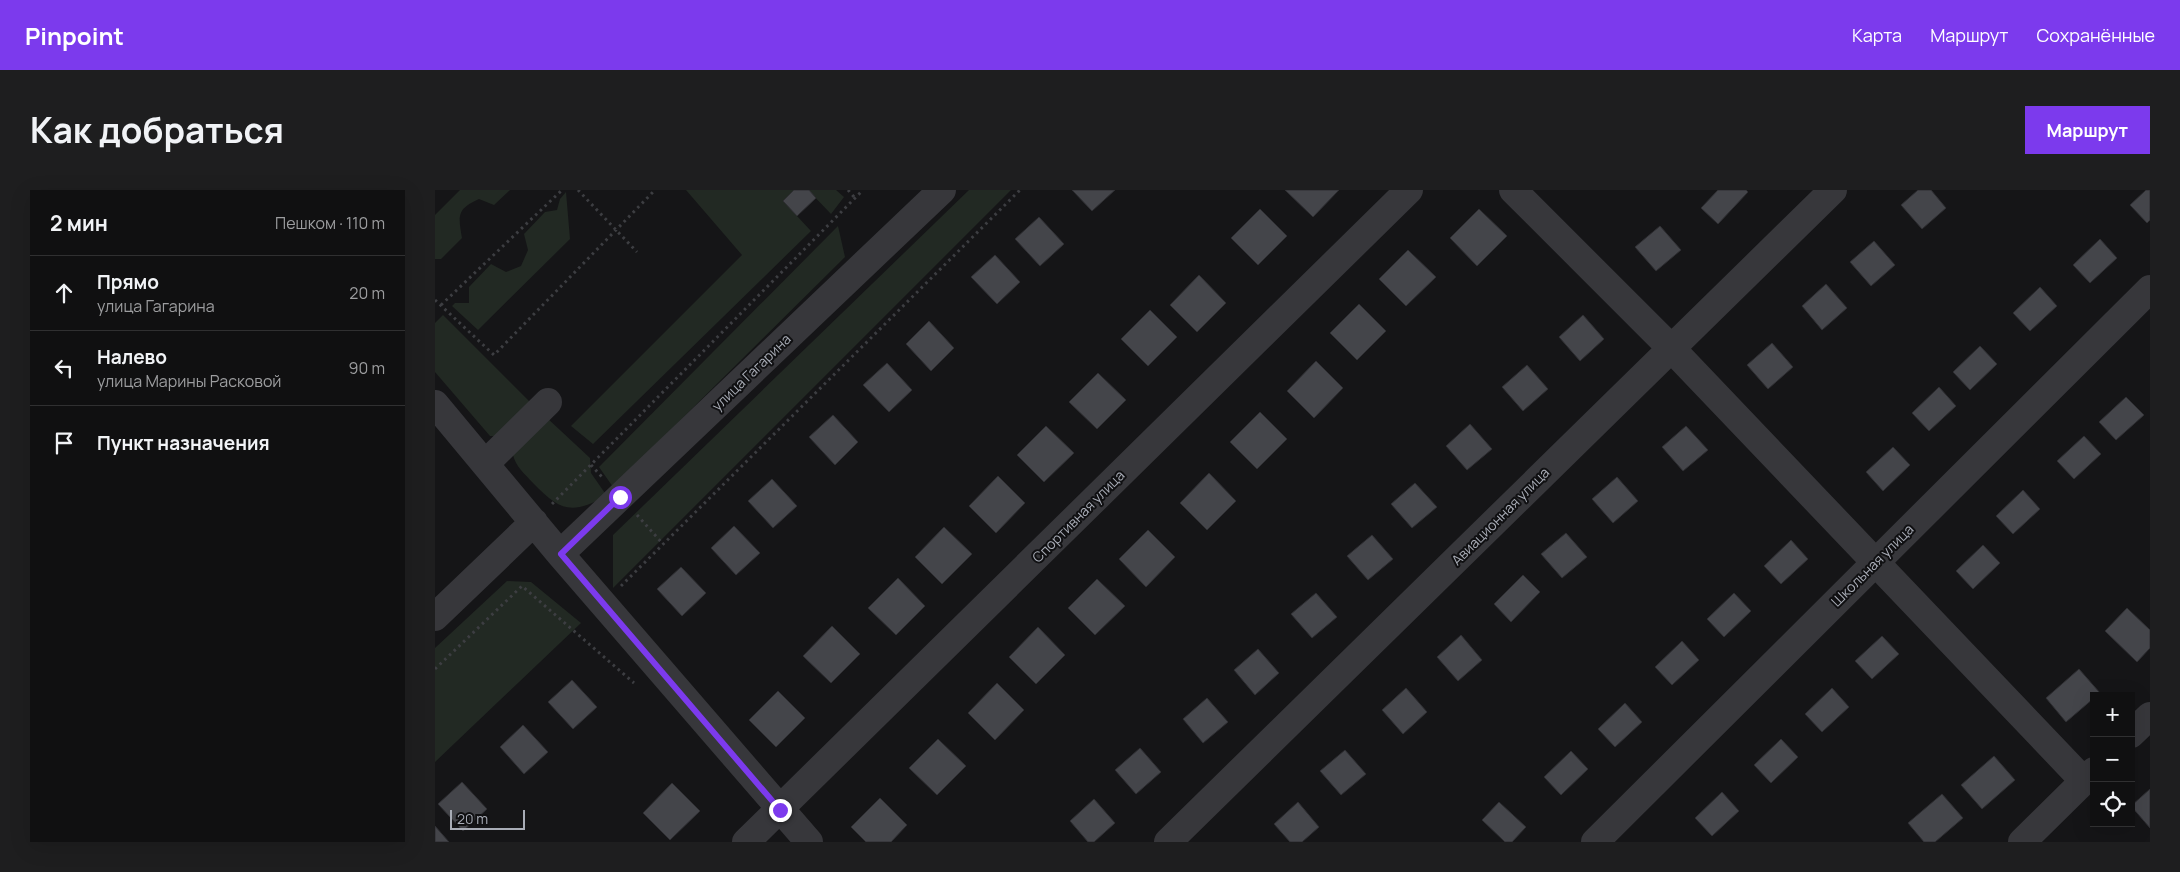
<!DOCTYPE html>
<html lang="ru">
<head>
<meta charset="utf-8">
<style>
  :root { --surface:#101011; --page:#1e1e1f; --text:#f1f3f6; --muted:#9c9d9f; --line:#303031; --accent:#7c3aed }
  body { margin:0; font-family:Manrope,sans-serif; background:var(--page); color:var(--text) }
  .controls { position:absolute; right:15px; bottom:15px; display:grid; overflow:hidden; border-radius:0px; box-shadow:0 5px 20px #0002 }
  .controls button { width:45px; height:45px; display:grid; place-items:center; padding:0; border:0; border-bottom:1px solid var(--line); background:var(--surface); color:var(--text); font:25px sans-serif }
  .scale { position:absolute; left:15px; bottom:12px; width:75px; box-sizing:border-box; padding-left:5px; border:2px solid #a8acb6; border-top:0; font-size:14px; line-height:18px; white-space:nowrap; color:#a8acb6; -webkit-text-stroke:4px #101012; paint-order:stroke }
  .stop { position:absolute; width:15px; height:15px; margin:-11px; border:4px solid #7c3aed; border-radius:50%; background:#fff }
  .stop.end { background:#7c3aed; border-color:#fff; box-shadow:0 1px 5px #0008 }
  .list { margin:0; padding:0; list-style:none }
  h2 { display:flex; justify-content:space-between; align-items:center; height:65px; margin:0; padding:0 20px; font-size:21px }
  h2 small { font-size:16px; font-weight:400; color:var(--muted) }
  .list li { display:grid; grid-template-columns:32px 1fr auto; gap:15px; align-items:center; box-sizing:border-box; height:75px; padding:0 20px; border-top:1px solid var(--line) }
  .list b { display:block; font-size:19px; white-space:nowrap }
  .list p { margin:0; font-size:16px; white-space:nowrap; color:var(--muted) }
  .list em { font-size:16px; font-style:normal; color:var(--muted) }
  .icon { flex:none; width:28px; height:28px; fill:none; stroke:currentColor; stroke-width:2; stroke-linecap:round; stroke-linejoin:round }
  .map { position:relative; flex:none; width:1715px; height:652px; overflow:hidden; border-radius:0px }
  header { display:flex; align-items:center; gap:30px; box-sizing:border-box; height:70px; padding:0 25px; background:var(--accent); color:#fff }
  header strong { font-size:24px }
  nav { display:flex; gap:28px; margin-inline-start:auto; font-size:18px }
  .intro { display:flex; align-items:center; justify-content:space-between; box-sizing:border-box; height:120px; padding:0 30px }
  h1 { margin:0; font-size:35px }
  .button { padding:12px 22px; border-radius:0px; background:var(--accent); color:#fff; font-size:18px; font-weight:700 }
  main { display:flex; gap:30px; padding:0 30px }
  aside { flex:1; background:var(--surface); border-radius:0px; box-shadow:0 5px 20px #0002 }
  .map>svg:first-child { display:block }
</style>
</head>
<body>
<header>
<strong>Pinpoint</strong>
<nav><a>Карта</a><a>Маршрут</a><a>Сохранённые</a></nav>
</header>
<div class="intro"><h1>Как добраться</h1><a class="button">Маршрут</a></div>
<main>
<aside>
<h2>2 мин<small>Пешком · 110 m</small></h2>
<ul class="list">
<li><svg class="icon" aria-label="ahead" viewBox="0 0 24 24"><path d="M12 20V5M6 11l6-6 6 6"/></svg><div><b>Прямо</b><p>улица Гагарина</p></div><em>20 m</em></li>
<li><svg class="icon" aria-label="left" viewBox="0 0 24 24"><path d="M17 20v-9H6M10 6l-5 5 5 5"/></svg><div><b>Налево</b><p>улица Марины Расковой</p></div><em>90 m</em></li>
<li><svg class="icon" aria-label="arrive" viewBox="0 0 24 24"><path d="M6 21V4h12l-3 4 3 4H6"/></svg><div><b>Пункт назначения</b></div></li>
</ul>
</aside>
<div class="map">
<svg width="1715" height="652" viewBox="0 0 1715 652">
  <rect width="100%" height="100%" fill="#151517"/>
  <!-- green -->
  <path fill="#222923" d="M25,0H75L59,15L44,9C22,19 23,25 27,48L6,69H0V25Z
    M251,0H359L348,11L376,41L158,254L136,236L307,65Z
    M373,0H401L409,7L396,24Z
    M534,0H576L178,398V345Z
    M131,2L135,49L43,140L17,116L20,113H34V97L56,74L71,82L86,76L93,60L89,44L110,22L122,20L125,9Z
    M403,36L410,67L178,297L164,277Z
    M8,125L98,215L66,246H55L0,182V133Z
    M111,227L155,268L156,283L172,306C136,325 125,321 98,293C89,283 81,277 78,265Z
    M72,391L96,392L146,433L0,572V458Z"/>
  <!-- building -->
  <path fill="#44454a" stroke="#2f2f33" d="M359,0H374L381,8L362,26L348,11Z
    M637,0H680L657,21Z
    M850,0H904L878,27Z
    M1283,0H1311L1313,2L1283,34L1266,18Z
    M1483,0H1496L1511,18L1487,39L1466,15Z
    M1711,0H1715V30L1712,33L1695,15Z
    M825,19L852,46L823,75L796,48Z
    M1044,19L1072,46L1042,76L1015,48Z
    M604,27L629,54L605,76L580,49Z
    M1225,36L1246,60L1221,81L1200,57Z
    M1665,49L1682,68L1655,93L1638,75Z
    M1439,51L1460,75L1436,96L1415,72Z
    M973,60L1001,87L971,116L944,89Z
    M560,65L585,92L562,114L536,87Z
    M764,85L791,113L762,142L735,115Z
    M1391,94L1412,118L1387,140L1367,116Z
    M1605,97L1622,116L1595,141L1578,123Z
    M924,114L951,141L922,170L895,143Z
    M715,120L742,147L713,176L686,149Z
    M1148,125L1169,149L1145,171L1124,147Z
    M494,131L519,158L496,181L471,154Z
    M1337,153L1358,177L1333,199L1312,175Z
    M1545,156L1562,174L1535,200L1518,182Z
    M881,171L908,198L879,228L852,201Z
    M452,173L477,200L454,222L428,195Z
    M1092,175L1113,199L1088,221L1067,197Z
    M663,183L691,210L662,239L634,212Z
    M1504,197L1521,216L1494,241L1477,223Z
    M1691,207L1709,225L1681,250L1664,232Z
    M825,222L852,249L822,279L795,252Z
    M398,225L423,252L400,275L374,247Z
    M1035,234L1057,259L1032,280L1011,256Z
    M611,236L639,263L609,292L582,265Z
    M1251,236L1273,260L1248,281L1227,257Z
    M1649,246L1666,264L1639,289L1622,271Z
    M1458,257L1475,275L1448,301L1431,282Z
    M774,283L801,311L772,340L745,313Z
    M563,286L590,313L561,343L534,316Z
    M1182,287L1203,311L1178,333L1157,309Z
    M337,289L362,316L338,338L313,311Z
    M980,293L1002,317L977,338L956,314Z
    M1588,300L1605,319L1578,344L1561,326Z
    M299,336L325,363L301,385L276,358Z
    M509,337L537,364L507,394L480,367Z
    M713,340L740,367L711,397L684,369Z
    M1131,343L1152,367L1127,388L1106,364Z
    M937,345L958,369L933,390L912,366Z
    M1356,350L1373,369L1346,394L1329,376Z
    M1548,355L1565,373L1538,399L1521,381Z
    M246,377L271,403L247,426L222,399Z
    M1088,385L1105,402L1076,432L1059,414Z
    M463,388L490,416L461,445L433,418Z
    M662,389L690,416L660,445L633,418Z
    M881,403L902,427L877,448L856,424Z
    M1299,403L1316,421L1289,447L1272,429Z
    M1692,418L1715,440V458L1702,472L1670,441Z
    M397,436L425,464L396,493L368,466Z
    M603,437L630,465L601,494L574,467Z
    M1026,445L1047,470L1023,491L1002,467Z
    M1447,446L1464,464L1437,489L1420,471Z
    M1247,451L1264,470L1237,495L1220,477Z
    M823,459L844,483L820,505L799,480Z
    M1644,479L1665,503L1659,506V508L1631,532L1611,508Z
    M137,490L162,517L138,539L113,512Z
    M562,493L589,520L560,550L533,523Z
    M971,498L992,522L968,544L947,520Z
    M1397,498L1414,517L1387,542L1370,524Z
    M343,501L370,528L341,557L314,530Z
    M772,508L793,532L768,553L748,529Z
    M1190,513L1207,532L1180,557L1163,539Z
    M88,535L113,562L89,584L65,557Z
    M503,549L531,576L502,605L474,578Z
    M1346,549L1363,567L1336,593L1319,575Z
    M705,558L726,582L701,604L680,580Z
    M910,560L931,584L906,605L885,581Z
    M1136,561L1153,579L1126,605L1109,587Z
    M1559,566L1580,590L1547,619L1526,595Z
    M27,592L52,619L28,641L3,614Z
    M237,593L265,621L235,650L208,623Z
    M1715,599V638L1696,616Z
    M1287,602L1304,621L1277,646L1260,628Z
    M1507,604L1528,628L1500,652H1489L1473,633Z
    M445,608L472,635L456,652H431L416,637Z
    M659,609L680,633L659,652H653L635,631Z
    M863,612L884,637L867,652H855L839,634Z
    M1064,612L1091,637L1077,652H1070L1047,630Z
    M0,636L14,652H0Z"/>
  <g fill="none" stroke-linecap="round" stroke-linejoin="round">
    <!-- path -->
    <path stroke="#3d3e42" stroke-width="3" stroke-dasharray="2.5 4" stroke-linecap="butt" d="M143,0L202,62
      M413,0L420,8
      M0,110L59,165L220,0
      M6,115L127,0
      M156,275L167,287
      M117,314L428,0
      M202,325L228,354
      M186,396L585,0
      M0,479L87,396L199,493"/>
    <!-- minor -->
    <path stroke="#37373b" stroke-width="28" d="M1078,0L1236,158L1649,591
      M0,214L125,364L374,652
      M50,274L113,212
      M125,364L507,0
      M0,427L99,332
      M1696,544L1715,526
      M311,652L974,0
      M733,652L1398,0
      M1160,652L1715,99
      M1587,652L1659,581"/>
  </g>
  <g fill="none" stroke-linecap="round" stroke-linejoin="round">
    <!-- route -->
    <path stroke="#7c3aed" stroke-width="6" d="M185,307L126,364L345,620"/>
  </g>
  <g text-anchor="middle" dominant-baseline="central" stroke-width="4" stroke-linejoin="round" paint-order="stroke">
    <!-- street labels -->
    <g font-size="14" fill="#a8acb6" stroke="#101012">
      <text transform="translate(316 182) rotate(-44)">улица Гагарина</text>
      <text transform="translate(643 326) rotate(-45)">Спортивная улица</text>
      <text transform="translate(1065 326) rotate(-45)">Авиационная улица</text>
      <text transform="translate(1437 375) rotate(-45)">Школьная улица</text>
    </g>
  </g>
</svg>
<div class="controls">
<button>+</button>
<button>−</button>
<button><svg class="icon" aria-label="locate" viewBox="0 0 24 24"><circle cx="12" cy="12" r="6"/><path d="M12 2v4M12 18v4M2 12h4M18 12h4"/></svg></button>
</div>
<div class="scale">20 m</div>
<div class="stop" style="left:185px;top:307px"></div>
<div class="stop end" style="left:345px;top:620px"></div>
</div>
</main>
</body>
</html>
